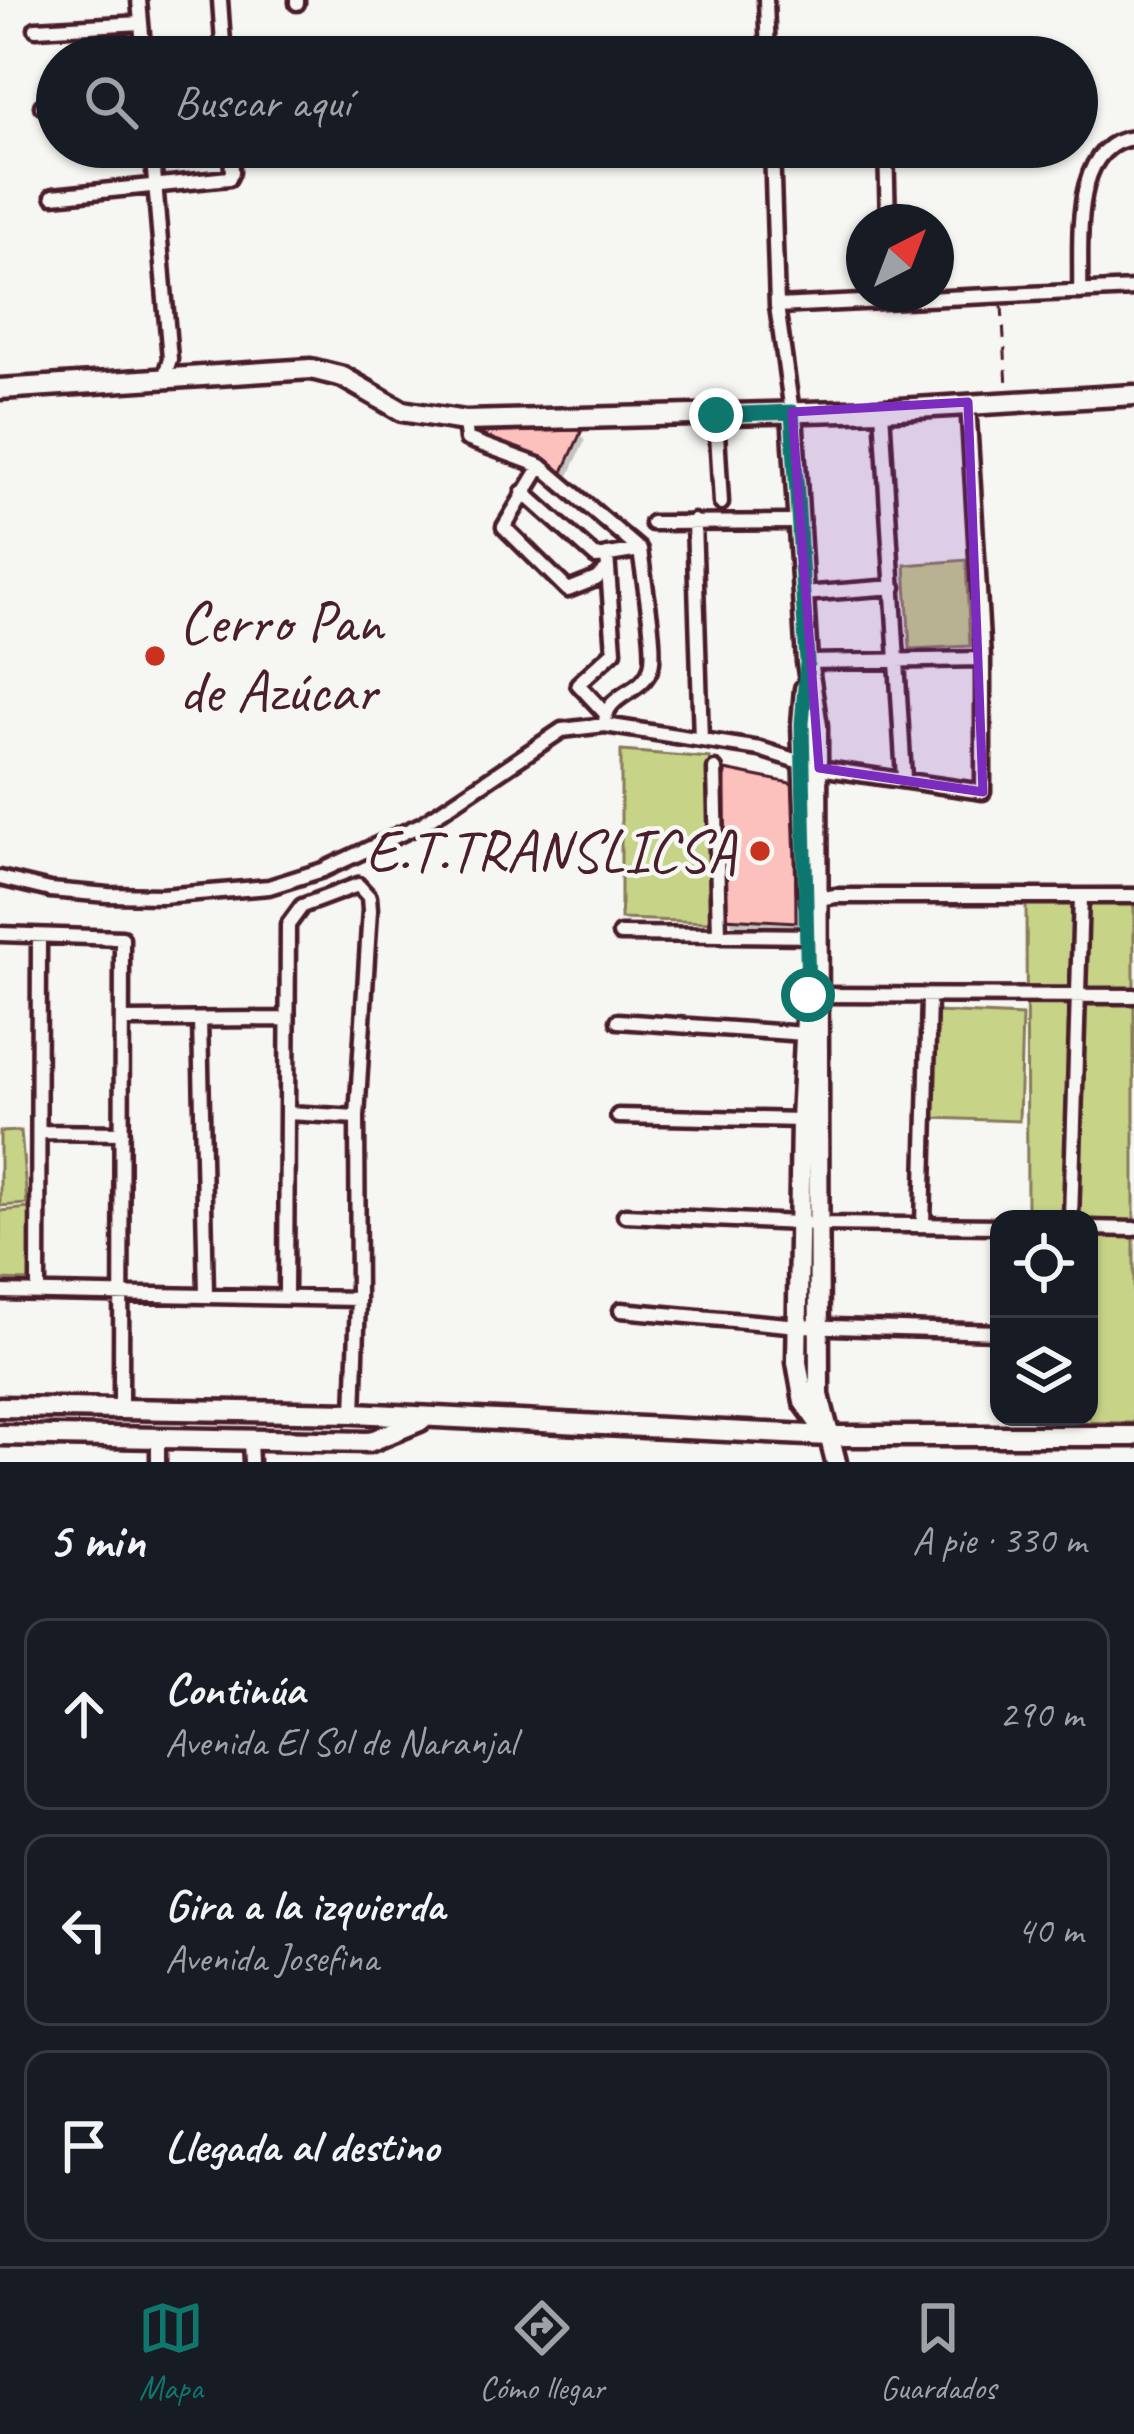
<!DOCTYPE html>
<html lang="es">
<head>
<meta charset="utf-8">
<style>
  :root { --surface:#171b24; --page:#242831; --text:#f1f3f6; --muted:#9ea1a6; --line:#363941; --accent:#0f766e }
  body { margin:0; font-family:Caveat,sans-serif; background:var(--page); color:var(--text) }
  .controls { position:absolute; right:36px; bottom:36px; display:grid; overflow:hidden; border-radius:24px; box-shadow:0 3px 9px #0004 }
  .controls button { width:108px; height:108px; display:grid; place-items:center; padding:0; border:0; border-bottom:3px solid var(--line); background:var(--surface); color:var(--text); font:60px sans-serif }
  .compass { position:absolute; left:846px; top:204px; width:108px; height:108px; border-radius:50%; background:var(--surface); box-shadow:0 3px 9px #0004; rotate:42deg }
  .stop { position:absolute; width:36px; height:36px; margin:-27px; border:9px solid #0f766e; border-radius:50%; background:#fff }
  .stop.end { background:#0f766e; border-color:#fff; box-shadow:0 3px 12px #0008 }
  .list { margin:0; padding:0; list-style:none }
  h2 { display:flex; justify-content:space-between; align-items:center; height:156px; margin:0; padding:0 48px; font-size:51px }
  h2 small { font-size:39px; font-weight:400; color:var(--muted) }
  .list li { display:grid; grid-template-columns:78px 1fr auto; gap:36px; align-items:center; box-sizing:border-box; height:192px; margin:0 24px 24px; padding:0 24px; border:3px solid var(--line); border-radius:24px }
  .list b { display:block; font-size:45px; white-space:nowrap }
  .list p { margin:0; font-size:39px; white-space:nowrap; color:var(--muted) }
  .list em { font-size:39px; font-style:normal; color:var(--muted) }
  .icon { flex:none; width:66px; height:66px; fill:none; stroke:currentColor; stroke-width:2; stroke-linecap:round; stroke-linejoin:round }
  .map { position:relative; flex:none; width:1134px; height:1462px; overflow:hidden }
  .search { position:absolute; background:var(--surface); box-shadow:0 3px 9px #0004; left:36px; right:36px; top:36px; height:132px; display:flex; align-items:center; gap:30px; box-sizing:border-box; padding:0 42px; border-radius:66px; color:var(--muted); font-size:45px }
  .sheet { height:804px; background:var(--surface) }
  nav { display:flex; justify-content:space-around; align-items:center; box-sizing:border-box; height:168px; border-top:3px solid var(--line); background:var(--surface); font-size:33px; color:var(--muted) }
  nav a { display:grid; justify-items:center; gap:6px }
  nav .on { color:var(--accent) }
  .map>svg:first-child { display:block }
</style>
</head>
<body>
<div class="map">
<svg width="1134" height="1462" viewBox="0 0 1134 1462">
  <rect width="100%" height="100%" fill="#f6f6f2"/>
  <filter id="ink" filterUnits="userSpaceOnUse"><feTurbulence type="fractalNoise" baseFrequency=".00833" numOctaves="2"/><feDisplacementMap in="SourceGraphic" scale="24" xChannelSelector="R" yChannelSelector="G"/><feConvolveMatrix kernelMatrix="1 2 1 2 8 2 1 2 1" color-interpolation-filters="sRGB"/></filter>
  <g filter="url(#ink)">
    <!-- green -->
    <path fill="#c7d488" stroke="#887a5a" stroke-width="3" d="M966,560L970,646L910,649L905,565Z
      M621,751L710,758L709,922L621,919Z
      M1134,887V1423L1079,1422L1078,1417H1089V1219H1027L1026,888Z
      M936,1012L1022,1016L1019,1121L931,1118Z
      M21,1131L27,1204L0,1206V1132Z
      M30,1208L32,1281L0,1280V1211Z"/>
    <!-- shadow -->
    <path fill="#0003" d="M580,433L585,441L567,480L478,448Z
      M793,787L800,799L801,933L735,929L728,917Z"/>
    <!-- building -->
    <path fill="#fdc1bd" stroke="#4a1f2b" stroke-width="3" d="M582,430L562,474L524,451L470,440L471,433Z
      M725,770L795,784L796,922L725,918Z"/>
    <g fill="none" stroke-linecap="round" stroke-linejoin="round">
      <!-- street casing -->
      <g stroke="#4a1f2b" stroke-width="21">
        <path id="street" d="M139,0L144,57
          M220,0L224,57
          M297,0V3
          M766,0L768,57
          M36,29L141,23
          M42,106L57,105
          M152,147L170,359L164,378
          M772,147L777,306L792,412
          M886,147L888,222
          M53,196L229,178L232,172L231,147
          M1080,292C1082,246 1069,144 1134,138
          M777,306L1134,289
          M882,410L904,778
          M716,415L721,503
          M465,421L467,439L541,466L640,550C643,575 657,647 651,667C643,695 604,692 605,725
          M541,466L504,527L568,590L596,579L608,569
          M523,492L596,557L640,550
          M694,521L701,740
          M652,523L797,522
          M803,594L894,587
          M807,662L983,659
          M604,712L578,684L614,651L607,555
          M715,769L719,934
          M0,878L50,890L108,895L162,896L269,887L323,870L422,824L562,730L605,725L760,749L819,768L983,792V659L968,402
          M808,901L835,896H1134
          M0,934L122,938L121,1406
          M620,934L819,936
          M811,995L1134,996
          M122,1020L287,1019
          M200,1020L206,1294
          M618,1021L805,1034
          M288,1113L357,1117
          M618,1116L801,1120
          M39,1132L122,1133
          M625,1215L821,1224L999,1226
          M1071,1219L1081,896
          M923,1225L929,998
          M1089,1228L1134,1229
          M0,1292L358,1299
          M38,1293L39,936
          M286,1295L288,925L302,906L358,885L369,897L370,910L357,1117L358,1299L354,1413
          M621,1310L799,1326L999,1332
          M158,1438V1462
          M250,1441L251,1462"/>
      </g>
      <!-- secondary casing -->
      <g stroke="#4a1f2b" stroke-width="27">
        <path id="secondary" d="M0,389L311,369L343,377L402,411L465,421L882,410L1134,395
          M792,412L807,662L817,726L819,1395L836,1462
          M805,689L802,724L808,889
          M808,977L801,1120L797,1362L804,1402L826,1433
          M0,1407L354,1413L829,1436H1134
          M0,1435L369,1442L420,1421"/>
      </g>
      <!-- path -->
      <path stroke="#4a1f2b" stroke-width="3" stroke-dasharray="12 9" stroke-linecap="butt" d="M1002,306L1007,386"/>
      <!-- street -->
      <use href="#street" stroke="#f6f6f2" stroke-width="12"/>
      <!-- secondary -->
      <use href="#secondary" stroke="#f6f6f2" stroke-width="18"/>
    </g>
  </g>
  <g fill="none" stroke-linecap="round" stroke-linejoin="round" filter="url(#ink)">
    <!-- route -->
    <path stroke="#0f766e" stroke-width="15" d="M716,415L792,412L807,662L802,724L808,995"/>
  </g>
  <!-- marked area -->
  <path fill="#7b2cbf" fill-opacity="0.2" stroke="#7b2cbf" stroke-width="9" stroke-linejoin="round" d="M968,402L983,792L819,768L792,412Z"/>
  <!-- markers -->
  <g fill="#c8321e" stroke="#f6f6f2" stroke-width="4.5">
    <circle cx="155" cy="656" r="12"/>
    <circle cx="760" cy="851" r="12"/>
  </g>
  <g text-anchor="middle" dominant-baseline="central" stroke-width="9" stroke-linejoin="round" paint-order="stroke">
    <!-- poi labels -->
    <g font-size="60" fill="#4a1f2b" stroke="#f6f6f2" text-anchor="start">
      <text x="179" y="622">Cerro Pan<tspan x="179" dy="69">de Azúcar</tspan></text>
      <text x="736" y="851" text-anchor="end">E.T.TRANSLICSA</text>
    </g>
  </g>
</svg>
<div class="controls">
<button><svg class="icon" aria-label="locate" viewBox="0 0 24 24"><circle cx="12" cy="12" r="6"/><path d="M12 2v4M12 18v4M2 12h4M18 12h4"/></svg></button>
<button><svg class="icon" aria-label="layers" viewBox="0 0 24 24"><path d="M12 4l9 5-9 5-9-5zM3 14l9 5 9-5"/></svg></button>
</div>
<svg class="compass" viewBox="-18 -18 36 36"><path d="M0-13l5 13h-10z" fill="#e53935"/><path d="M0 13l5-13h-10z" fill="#9ea1a6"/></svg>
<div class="stop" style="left:808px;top:995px"></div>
<div class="stop end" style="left:716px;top:415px"></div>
<div class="search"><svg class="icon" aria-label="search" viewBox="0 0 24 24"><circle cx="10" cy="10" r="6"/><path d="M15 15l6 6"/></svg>Buscar aquí</div>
</div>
<section class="sheet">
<h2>5 min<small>A pie · 330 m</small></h2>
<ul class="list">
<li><svg class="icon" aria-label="ahead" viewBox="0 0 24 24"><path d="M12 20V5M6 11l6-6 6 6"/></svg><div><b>Continúa</b><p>Avenida El Sol de Naranjal</p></div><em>290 m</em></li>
<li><svg class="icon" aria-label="left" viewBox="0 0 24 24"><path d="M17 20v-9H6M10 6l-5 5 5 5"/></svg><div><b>Gira a la izquierda</b><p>Avenida Josefina</p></div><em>40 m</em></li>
<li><svg class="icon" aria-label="arrive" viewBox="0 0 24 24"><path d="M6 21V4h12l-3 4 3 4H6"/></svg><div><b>Llegada al destino</b></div></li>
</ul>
</section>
<nav>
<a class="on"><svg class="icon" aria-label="map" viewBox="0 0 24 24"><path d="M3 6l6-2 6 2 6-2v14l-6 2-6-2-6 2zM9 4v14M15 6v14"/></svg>Mapa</a>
<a><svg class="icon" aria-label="directions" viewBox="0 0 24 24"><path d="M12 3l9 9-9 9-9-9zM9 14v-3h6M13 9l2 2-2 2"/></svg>Cómo llegar</a>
<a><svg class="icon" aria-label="saved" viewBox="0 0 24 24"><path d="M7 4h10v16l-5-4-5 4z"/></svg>Guardados</a>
</nav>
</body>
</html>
